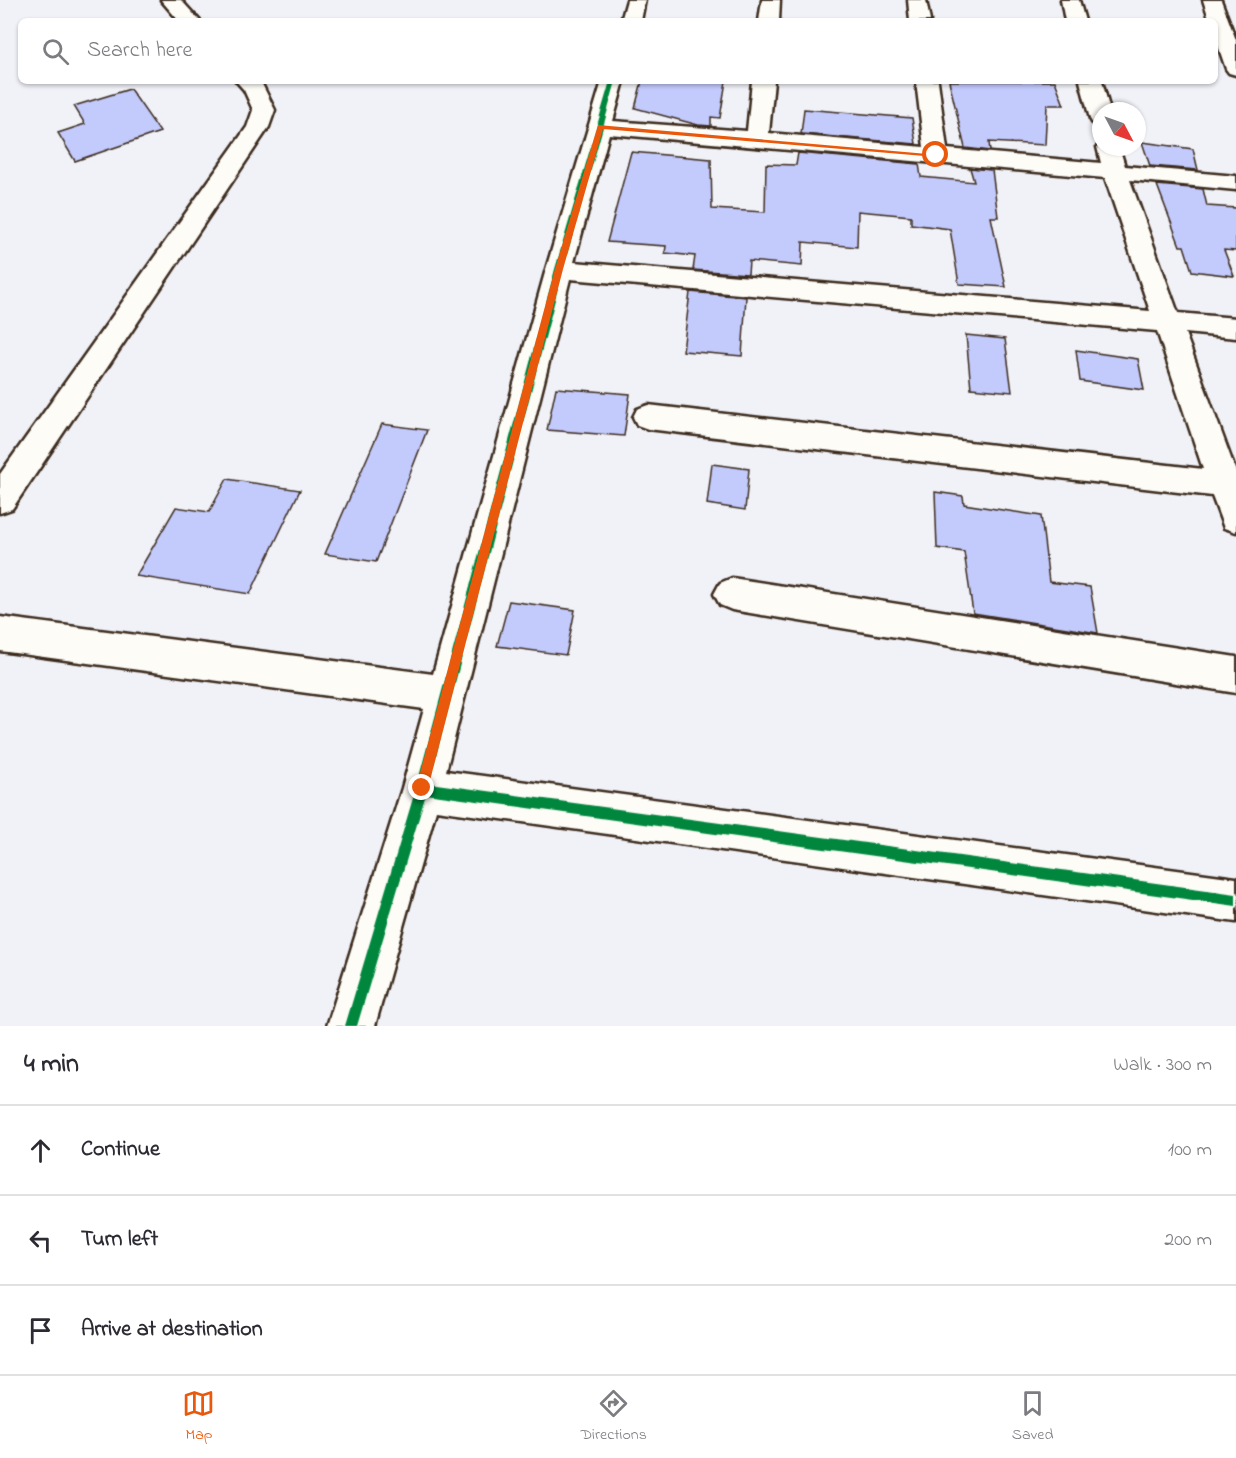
<!DOCTYPE html>
<html lang="en">
<head>
<meta charset="utf-8">
<style>
  :root { --surface:#fff; --page:#f2f2f3; --text:#2b2b33; --muted:#7c7c81; --line:#e1e1e2; --accent:#ea580c }
  body { margin:0; font-family:"Indie Flower",sans-serif; background:var(--page); color:var(--text) }
  .compass { position:absolute; left:1092px; top:102px; width:54px; height:54px; border-radius:50%; background:var(--surface); box-shadow:0 2px 4px #0004; rotate:131deg }
  .stop { position:absolute; width:18px; height:18px; margin:-14px; border:4px solid #ea580c; border-radius:50%; background:#fff }
  .stop.end { background:#ea580c; border-color:#fff; box-shadow:0 2px 6px #0008 }
  .list { margin:0; padding:0; list-style:none }
  h2 { display:flex; justify-content:space-between; align-items:center; height:78px; margin:0; padding:0 24px; font-size:26px }
  h2 small { font-size:20px; font-weight:400; color:var(--muted) }
  .list li { display:grid; grid-template-columns:39px 1fr auto; gap:18px; align-items:center; box-sizing:border-box; height:90px; padding:0 24px; border-top:2px solid var(--line) }
  .list b { display:block; font-size:22px; white-space:nowrap }
  .list em { font-size:20px; font-style:normal; color:var(--muted) }
  .icon { flex:none; width:33px; height:33px; fill:none; stroke:currentColor; stroke-width:2; stroke-linecap:round; stroke-linejoin:round }
  .map { position:relative; flex:none; width:1236px; height:1026px; overflow:hidden }
  .search { position:absolute; background:var(--surface); box-shadow:0 2px 4px #0004; left:18px; right:18px; top:18px; height:66px; display:flex; align-items:center; gap:15px; box-sizing:border-box; padding:0 21px; border-radius:9px; color:var(--muted); font-size:22px }
  .sheet { height:348px; background:var(--surface) }
  nav { display:flex; justify-content:space-around; align-items:center; box-sizing:border-box; height:84px; border-top:2px solid var(--line); background:var(--surface); font-size:16px; color:var(--muted) }
  nav a { display:grid; justify-items:center; gap:3px }
  nav .on { color:var(--accent) }
  .map>svg:first-child { display:block }
</style>
</head>
<body>
<div class="map">
<svg width="1236" height="1026" viewBox="0 0 1236 1026">
  <rect width="100%" height="100%" fill="#f1f2f8"/>
  <filter id="ink" filterUnits="userSpaceOnUse"><feTurbulence type="fractalNoise" baseFrequency=".0167" numOctaves="2"/><feDisplacementMap in="SourceGraphic" scale="12" xChannelSelector="R" yChannelSelector="G"/><feConvolveMatrix kernelMatrix="1 2 1 2 8 2 1 2 1" color-interpolation-filters="sRGB"/></filter>
  <g filter="url(#ink)">
    <!-- building -->
    <path fill="#c3cafc" stroke="#3b2a1e" stroke-width="1.5" d="M642,81H726L720,118L711,117V126L698,125L635,108Z
      M949,81H1055L1064,105H1047L1045,145L989,142L990,151L965,148Z
      M130,89L160,132L75,161L58,133L85,124L74,106Z
      M804,109L912,118L916,144L801,134Z
      M1142,142L1193,149L1198,170L1150,166Z
      M631,152L711,159L712,209L765,212L766,164L796,165L798,153L919,164L921,177L974,182L970,168L992,170L998,217H991L1006,287L959,284L950,229L911,224V216L858,211L857,247L803,242L802,266L749,261L748,274L693,270L695,256L665,253L666,246L607,242Z
      M1157,185L1203,189L1207,206L1236,208V251L1224,250L1234,276L1192,271L1184,246H1180Z
      M690,292L746,297L742,356L683,351Z
      M966,335L1005,339L1012,392L971,388Z
      M1076,350L1138,359L1144,390L1080,381Z
      M556,388L630,394L624,436L547,430Z
      M382,424L427,430L376,562L325,554Z
      M712,464L749,469L745,510L707,504Z
      M227,479L300,490L250,594L136,576L176,507L209,512Z
      M935,492L963,496L964,504L1041,516L1049,582L1090,587L1098,633L973,613L964,552L937,548Z
      M509,601L575,610L566,655L497,646Z"/>
    <g fill="none" stroke-linecap="round" stroke-linejoin="round">
      <!-- minor casing -->
      <g stroke="#3b2a1e" stroke-width="5">
        <path id="minor" d="M161,0H181L200,21H179Z
          M627,0H645L641,21H621Z
          M762,0H780L779,21H759Z
          M908,0H926L930,21H910Z
          M1061,0H1079L1085,21H1065Z
          M1203,0H1221L1236,40V75L1229,73L1226,69L1215,37V21H1210Z
          M236,81L261,82L275,110L269,127L12,509L0,513V474L247,127L253,110L244,90Z
          M602,81H624L613,121L747,131L752,81H774L769,133L924,147L916,81H938L947,149L1101,163L1097,147L1101,142V147H1119L1125,166L1236,176V190L1130,180L1178,313L1236,318V338L1185,333L1236,472V532L1224,528L1212,496L648,429L637,425L633,417L637,409L648,405L1203,469L1157,331L570,279L446,771L1236,878V922L436,810L375,1026H327L402,788L424,709L0,651V617L433,674L546,269ZM609,134L1105,178L1150,311L574,262Z
          M1080,81H1102L1110,111H1101V126L1093,124L1090,119Z
          M732,578L1236,657V693L732,610L720,605L714,594L720,583Z"/>
      </g>
      <!-- minor -->
      <use href="#minor" fill="#fdfcf7" fill-rule="evenodd"/>
      <!-- cycleway casing -->
      <g stroke="#fdfcf7" stroke-width="4">
        <path id="cycleway" d="M610,81H616L563,269L429,783L1236,894V906L426,794L357,1026H345L416,788L555,269Z"/>
      </g>
      <!-- cycleway -->
      <use href="#cycleway" fill="#00873e" fill-rule="evenodd"/>
    </g>
  </g>
  <!-- route -->
  <path fill="#ea580c" d="M598,125L939,155L936,157L603,129L563,269L428,788L422,794L416,788L555,269Z"/>
</svg>
<svg class="compass" viewBox="-18 -18 36 36"><path d="M0-13l5 13h-10z" fill="#e53935"/><path d="M0 13l5-13h-10z" fill="#7c7c81"/></svg>
<div class="stop" style="left:936px;top:155px"></div>
<div class="stop end" style="left:422px;top:788px"></div>
<div class="search"><svg class="icon" aria-label="search" viewBox="0 0 24 24"><circle cx="10" cy="10" r="6"/><path d="M15 15l6 6"/></svg>Search here</div>
</div>
<section class="sheet">
<h2>4 min<small>Walk · 300 m</small></h2>
<ul class="list">
<li><svg class="icon" aria-label="ahead" viewBox="0 0 24 24"><path d="M12 20V5M6 11l6-6 6 6"/></svg><div><b>Continue</b></div><em>100 m</em></li>
<li><svg class="icon" aria-label="left" viewBox="0 0 24 24"><path d="M17 20v-9H6M10 6l-5 5 5 5"/></svg><div><b>Turn left</b></div><em>200 m</em></li>
<li><svg class="icon" aria-label="arrive" viewBox="0 0 24 24"><path d="M6 21V4h12l-3 4 3 4H6"/></svg><div><b>Arrive at destination</b></div></li>
</ul>
</section>
<nav>
<a class="on"><svg class="icon" aria-label="map" viewBox="0 0 24 24"><path d="M3 6l6-2 6 2 6-2v14l-6 2-6-2-6 2zM9 4v14M15 6v14"/></svg>Map</a>
<a><svg class="icon" aria-label="directions" viewBox="0 0 24 24"><path d="M12 3l9 9-9 9-9-9zM9 14v-3h6M13 9l2 2-2 2"/></svg>Directions</a>
<a><svg class="icon" aria-label="saved" viewBox="0 0 24 24"><path d="M7 4h10v16l-5-4-5 4z"/></svg>Saved</a>
</nav>
</body>
</html>
